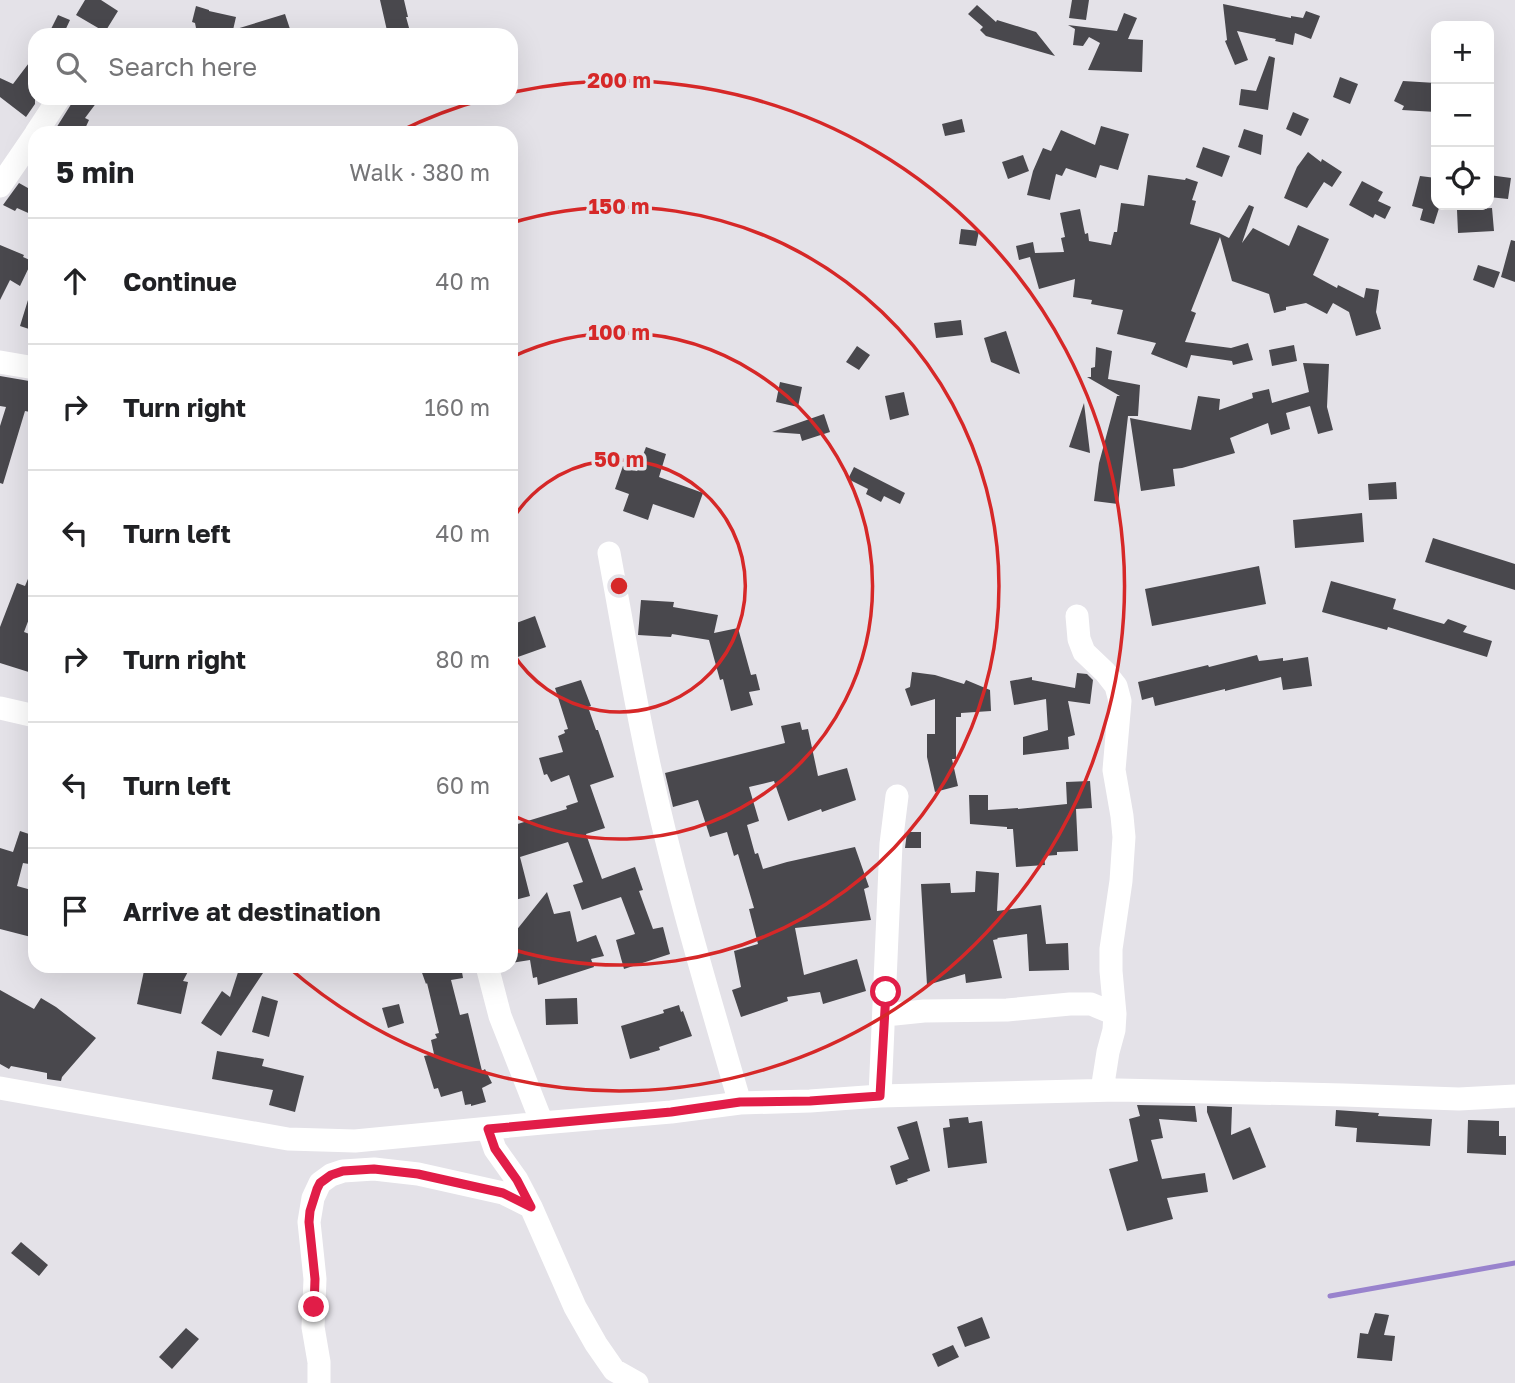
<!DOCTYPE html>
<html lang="en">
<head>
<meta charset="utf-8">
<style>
  :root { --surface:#fff; --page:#f6f6f6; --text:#202124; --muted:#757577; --line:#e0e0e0 }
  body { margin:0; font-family:"Golos Text",sans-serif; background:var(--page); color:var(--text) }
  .controls { position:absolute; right:21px; top:21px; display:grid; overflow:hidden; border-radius:14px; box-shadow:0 7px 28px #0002 }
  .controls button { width:63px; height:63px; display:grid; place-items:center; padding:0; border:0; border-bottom:2px solid var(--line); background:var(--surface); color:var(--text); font:35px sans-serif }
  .stop { position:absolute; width:21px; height:21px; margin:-16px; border:5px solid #e11d48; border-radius:50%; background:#fff }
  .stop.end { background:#e11d48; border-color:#fff; box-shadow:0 2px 7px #0008 }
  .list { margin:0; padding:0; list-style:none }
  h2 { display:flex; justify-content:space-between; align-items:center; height:91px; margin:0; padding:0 28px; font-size:30px }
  h2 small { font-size:23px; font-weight:400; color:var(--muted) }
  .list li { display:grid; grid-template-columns:46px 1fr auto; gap:21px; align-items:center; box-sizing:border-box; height:126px; padding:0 28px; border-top:2px solid var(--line) }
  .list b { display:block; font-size:26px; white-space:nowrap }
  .list em { font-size:23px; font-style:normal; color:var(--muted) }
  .icon { flex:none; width:38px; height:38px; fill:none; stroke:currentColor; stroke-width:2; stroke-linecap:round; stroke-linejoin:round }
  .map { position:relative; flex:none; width:1515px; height:1383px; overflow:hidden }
  .search { position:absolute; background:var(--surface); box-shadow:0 7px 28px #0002; left:28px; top:28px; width:490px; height:77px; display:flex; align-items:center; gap:18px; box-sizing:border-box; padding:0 24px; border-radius:21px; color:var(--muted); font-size:26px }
  .panel { position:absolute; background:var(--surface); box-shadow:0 7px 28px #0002; left:28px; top:126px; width:490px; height:847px; border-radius:21px }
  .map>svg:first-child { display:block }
</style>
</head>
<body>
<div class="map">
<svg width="1515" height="1383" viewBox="0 0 1515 1383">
  <rect width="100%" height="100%" fill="#e4e2e8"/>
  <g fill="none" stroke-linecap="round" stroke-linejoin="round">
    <!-- stream -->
    <path stroke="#9983cd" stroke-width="5" d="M1330,1296L1515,1263"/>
  </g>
  <!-- building -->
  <path fill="#49484d" d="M85,0H101L118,11L105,32L76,15Z
    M380,0H404L408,17H406L411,35H388Z
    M1072,0H1089L1086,20L1069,18Z
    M1223,4L1291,18V16L1303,18L1306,11L1320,16L1311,39L1295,33L1293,45L1275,41L1276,39L1237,31L1248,60L1235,65L1225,41L1227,40Z
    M977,5L996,22L997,20L1036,32L1055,56L986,36L980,30L983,27L968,14Z
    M196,6L209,10V11L236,17L233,30L285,14L292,35H226L196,28L195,23L192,22Z
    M1124,13L1137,18L1128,39L1143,40L1142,72L1088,70L1100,43L1089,37L1083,46L1073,45L1075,29L1068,25L1117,31Z
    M58,15L70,20L63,35H48Z
    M35,55V104L26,117L0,97V78L13,84Z
    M1269,56L1275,58L1268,110L1239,105L1241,89L1256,91Z
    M1340,77L1358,84L1350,104L1333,97Z
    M1403,81L1436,83V112L1402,110L1404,106L1394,101Z
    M75,98H100L85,118L89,120L83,133H53Z
    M1293,112L1309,119L1301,136L1286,129Z
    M962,119L965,132L945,136L942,124Z
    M1101,126L1129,134L1118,170L1100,165L1096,178L1066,168L1062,176L1056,174L1050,200L1027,195L1033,171L1043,148L1051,151L1061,130L1095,145Z
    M1244,129L1263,135L1261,155L1238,147Z
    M1203,147L1230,156L1222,177L1196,167Z
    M1308,152L1321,162L1322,159L1342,172L1332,187L1324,182L1307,208L1284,198L1297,167Z
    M1023,155L1029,171L1008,179L1002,162Z
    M1148,175L1185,180L1186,178L1198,182L1192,200L1196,201L1190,224L1219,233L1229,238L1249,205L1254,207L1242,243L1253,228L1289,246L1298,225L1329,239L1313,275L1337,288L1338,285L1364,298L1366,288L1379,290L1376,312L1381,329L1356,336L1349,312L1333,303L1327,314L1306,303L1286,307V310L1274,313L1269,294L1232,281L1220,237L1191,311L1196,313L1185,342L1231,348L1248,343L1253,360L1233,365L1232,361L1191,355L1187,368L1151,354L1156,343L1117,334L1123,310L1091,304L1092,300L1073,297L1075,279L1039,289L1030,257L1019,260L1016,246L1033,242L1035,253L1064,252L1061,238L1065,237L1060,213L1080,209L1085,234L1088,233L1089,241L1111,245L1114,232H1117L1121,203L1144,206Z
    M1489,175L1511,178L1508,199L1489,197Z
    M1420,176L1436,178V205H1440L1434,224L1420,220L1423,209L1412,206Z
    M1362,181L1383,192L1378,201L1391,207L1385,219L1375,214L1373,218L1349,205Z
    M19,183L35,192V216L17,208L15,211L3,205Z
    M1492,208L1494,231L1458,233L1457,210Z
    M961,229L979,231L976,246L959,244Z
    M1511,240L1515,241V282L1501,277Z
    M0,245L24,255L23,257L32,261L20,286L10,280L0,300Z
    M1478,265L1500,272L1494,288L1473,280Z
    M32,287L35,288V331L20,326Z
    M961,320L963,335L936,338L934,323Z
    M1006,331L1020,374L991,362L984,338Z
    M1294,345L1297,361L1272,366L1269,350Z
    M857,346L870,355L859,370L846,362Z
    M1096,347L1112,351L1108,379L1140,385L1138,416H1128L1118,504L1094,501L1099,463L1117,396H1120L1087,377H1091V368L1095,367Z
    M1303,363L1329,364L1327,407L1333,430L1318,434L1310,406L1286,413L1290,429L1271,435L1268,423L1230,438L1235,453L1182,468L1173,469L1175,486L1141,491L1130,418L1191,430L1198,396L1220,399L1219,410L1253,398L1252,393L1269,389L1272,403L1309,392Z
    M0,376L35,382V413L25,411L3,484L0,483V426L6,407L0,406Z
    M780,382L802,387L798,407L776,402Z
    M904,392L909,415L890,420L885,396Z
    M1084,403L1090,453L1069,447Z
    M824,414L830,432L802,441L800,434L772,432Z
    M646,447L666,454L659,477L703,493L694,518L653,504L648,520L623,511L629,494L615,489L623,466L637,471Z
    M854,467L905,493L900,504L884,496L881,502L866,494L868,489L848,479Z
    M1396,482L1397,499L1369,500L1368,484Z
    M1362,513L1364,542L1295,548L1293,520Z
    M1433,538L1515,564V590L1425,562Z
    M35,562V603L24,632L35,636V674L0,663V627L17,583L25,586Z
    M1259,566L1266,604L1152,626L1145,589Z
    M1331,581L1396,599L1393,609L1444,624L1448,619L1467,626L1463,632L1492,641L1487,657L1388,627L1387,630L1322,612Z
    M641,600L674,602L673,607L718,615L714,633L738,628L751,675L756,674L760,690L749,692L753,705L731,711L723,679L720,680L709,640L672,634L671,637L638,635Z
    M535,616L546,647L515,658L511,647V625Z
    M1257,655L1259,661L1283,658V661L1308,657L1312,686L1283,690L1281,677L1225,691V689L1155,706L1153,697L1142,700L1138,682L1208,665L1209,667Z
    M912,672L935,675L964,684L966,680L990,690L991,711L961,713V717H956V759H952L958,786L935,792L927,757V734H935V699L911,706L905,689L910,687Z
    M1077,673L1087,674L1093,680L1090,704L1068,701L1075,735L1068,737L1069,749L1023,755V737L1048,730L1046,699L1014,705L1010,681L1032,677V680L1075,688Z
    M581,680L591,706L588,707L596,730H598L614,777L590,785L605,828L586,834L602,879L635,867L643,890L639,891L653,929L663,927L670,954L624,969L616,940L635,934L621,897L582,910L573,885L583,882L568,842L520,857L530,896L511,901V826L567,809L566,806L578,802L569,775L551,782L547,774L544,775L539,758L563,752L558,736L565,733L564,730L568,729L555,688Z
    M800,722L802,730L808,729L818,776L847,768L856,800L822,812L821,809L788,821L774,781L749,787L759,821L747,825L755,854L758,853L763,869L787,862L855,847L869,887L864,889L871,920L795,928L804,975L857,959L866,991L823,1004L820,992L787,997L788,1001L741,1017L732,990L741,987L734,951L758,944L749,909L754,908L738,854L734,856L727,832L710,837L698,800L673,807L665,773L785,743L781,726Z
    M1090,781L1092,808L1076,809L1078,851L1057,852V855L1044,856L1045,865L1016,867L1013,829H1007V827L970,824L969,795H988V810L1018,808V809L1067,804L1066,782Z
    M20,831L35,836V865L23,863L17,886L35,891V938L0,929V848L13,852Z
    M907,832H921V848H905Z
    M976,871L999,873L997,911L1041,905L1046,944L1068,943L1069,970L1029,971L1027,934L997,938L998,939L993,940L1002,978L966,983L965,974L927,985L921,884L950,883L951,893L975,892Z
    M547,892L554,914L570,911L577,942L596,935L604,956L591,959L594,967L538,985L537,977L533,978L530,960L511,963V944L516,935L515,932Z
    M145,966H191L183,981L188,982L181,1014L137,1004Z
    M240,966H256L255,971L263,973L221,1036L201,1023L222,991L230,997Z
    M444,966H461L463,978L451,980L460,1015L468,1013L482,1071L485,1069L492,1083L482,1088L486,1102L471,1106V1104L465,1105L462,1091L441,1097L438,1088L434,1089L424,1056L434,1054L431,1040L437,1038L435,1034L439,1033L427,983L426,984L421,970Z
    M0,990L34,1009L41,998L56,1007L96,1038L62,1077L61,1081L47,1079V1073L11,1066L9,1069L0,1064Z
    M262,996L278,1001L269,1037L252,1032Z
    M577,998L578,1024L546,1025L545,999Z
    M399,1004L404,1023L388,1028L382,1008Z
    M679,1005L681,1012L683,1011L692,1036L659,1047L660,1050L630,1059L621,1026L664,1013L663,1010Z
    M217,1051L264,1059L262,1066L304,1076L295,1112L269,1105L273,1090L212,1079Z
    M1137,1105L1195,1106L1197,1122L1159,1119L1163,1138L1151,1140L1162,1179L1205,1173L1208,1192L1167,1198L1173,1219L1127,1231L1109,1169L1138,1161L1129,1119L1140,1116Z
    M1207,1106L1232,1107L1231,1135L1250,1127L1266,1167L1233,1180L1207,1112Z
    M1336,1110L1379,1113L1378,1116L1432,1119L1430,1146L1356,1142L1357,1128L1335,1126Z
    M968,1117L969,1123L982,1121L987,1163L948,1168L943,1128L950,1127L949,1119Z
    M1468,1120L1499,1121V1136H1506V1155L1467,1153Z
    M917,1121L930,1171L907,1179L908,1181L896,1185L890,1166L909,1159L897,1127Z
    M21,1242L48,1265L39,1276L11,1253Z
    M1375,1313L1389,1315L1384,1335L1395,1336L1392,1361L1357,1358L1360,1333L1368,1334Z
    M982,1317L990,1338L965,1347L957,1327Z
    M186,1328L199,1339L172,1369L159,1357Z
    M953,1345L959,1357L938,1367L932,1354Z"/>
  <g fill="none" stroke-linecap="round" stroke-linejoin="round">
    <!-- minor -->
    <path stroke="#fff" stroke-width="23" d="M36,133L59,98
      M0,186L35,135
      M0,362L35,368
      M609,553C620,612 630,672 642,731C667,856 704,980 740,1103
      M1077,616L1079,639L1084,652L1105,672L1116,686L1120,701L1114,770L1122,816L1124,837L1121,881L1111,949V971L1115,1014L1114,1030L1108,1052L1102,1090
      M0,708L35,716
      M487,966L500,1016L542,1123
      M885,1015L924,1011L1007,1010L1070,1004H1091L1115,1014
      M0,1088L288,1139L355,1141L542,1123L671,1112L740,1103L810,1101L880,1096L1118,1090L1344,1095L1459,1099L1515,1096
      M880,1096L891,844L897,796
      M488,1129L495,1149L517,1180L531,1207L575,1307L596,1344L614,1370L637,1383
      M319,1383V1362L313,1327L315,1279L309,1222L313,1198L320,1183L331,1175L343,1171L374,1169L418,1174L503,1193L531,1207"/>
  </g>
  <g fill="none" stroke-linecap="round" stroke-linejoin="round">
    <!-- route -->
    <path stroke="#e11d48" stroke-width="9" d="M314,1307L315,1279L309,1222L310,1211L317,1189L320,1183L331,1175L343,1171L374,1169L418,1174L503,1193L531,1207L517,1180L495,1149L488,1129L671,1112L740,1102L810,1101L880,1096L886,992"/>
  </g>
  <!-- distance rings -->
  <g fill="none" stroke="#d62828" stroke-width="3.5">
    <path d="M512 520A126 126 0 1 1 512 652"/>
    <path d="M512 357A253 253 0 1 1 512 815"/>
    <path d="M511 223A379 379 0 1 1 511 949"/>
    <path d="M398 132A505 505 0 0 1 488 98M514 92A505 505 0 1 1 288 967"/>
  </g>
  <circle cx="619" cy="586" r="10" fill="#d62828" stroke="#e4e2e8" stroke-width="3.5"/>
  <g font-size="21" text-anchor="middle" font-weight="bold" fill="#d62828" stroke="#e4e2e8" stroke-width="7" stroke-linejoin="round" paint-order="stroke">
    <text x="619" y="88">200 m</text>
    <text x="619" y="214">150 m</text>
    <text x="619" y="340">100 m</text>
    <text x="619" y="467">50 m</text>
  </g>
</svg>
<div class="controls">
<button>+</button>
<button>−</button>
<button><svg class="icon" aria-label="locate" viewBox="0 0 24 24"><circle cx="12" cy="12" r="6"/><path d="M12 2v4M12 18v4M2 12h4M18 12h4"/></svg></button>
</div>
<div class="stop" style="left:886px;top:992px"></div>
<div class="stop end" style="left:314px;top:1307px"></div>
<div class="search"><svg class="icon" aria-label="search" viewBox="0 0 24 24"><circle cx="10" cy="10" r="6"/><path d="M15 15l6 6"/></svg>Search here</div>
<section class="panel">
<h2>5 min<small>Walk · 380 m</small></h2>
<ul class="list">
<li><svg class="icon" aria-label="ahead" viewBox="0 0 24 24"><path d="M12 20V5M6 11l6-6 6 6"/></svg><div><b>Continue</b></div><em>40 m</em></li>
<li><svg class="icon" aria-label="right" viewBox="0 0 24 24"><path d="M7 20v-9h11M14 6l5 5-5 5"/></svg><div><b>Turn right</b></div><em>160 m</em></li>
<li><svg class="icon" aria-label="left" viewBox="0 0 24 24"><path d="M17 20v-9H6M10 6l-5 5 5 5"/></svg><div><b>Turn left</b></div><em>40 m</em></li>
<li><svg class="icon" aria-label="right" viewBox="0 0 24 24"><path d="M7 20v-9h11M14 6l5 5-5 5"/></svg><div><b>Turn right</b></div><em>80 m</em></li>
<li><svg class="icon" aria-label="left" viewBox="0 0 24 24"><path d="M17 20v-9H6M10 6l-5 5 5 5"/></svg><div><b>Turn left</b></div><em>60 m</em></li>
<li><svg class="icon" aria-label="arrive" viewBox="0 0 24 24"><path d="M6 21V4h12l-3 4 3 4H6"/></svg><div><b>Arrive at destination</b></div></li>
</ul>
</section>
</div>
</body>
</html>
